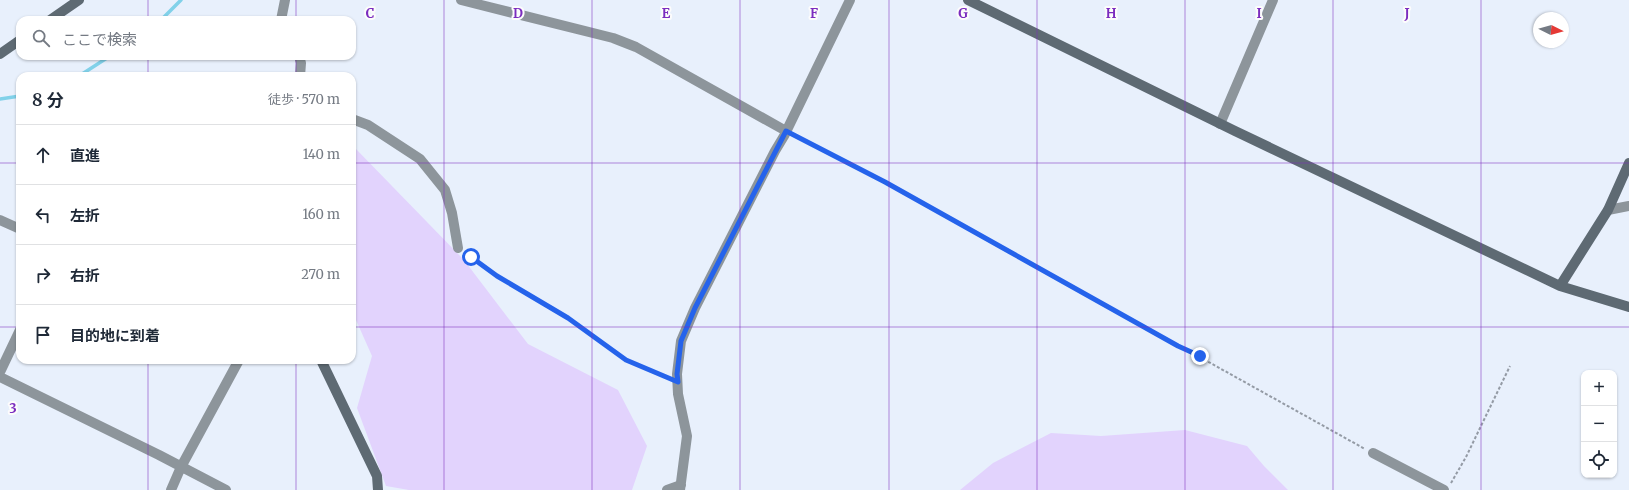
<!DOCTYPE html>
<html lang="ja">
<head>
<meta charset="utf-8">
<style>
  :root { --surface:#fff; --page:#f2f2f3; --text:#1f2937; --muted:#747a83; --line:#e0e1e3 }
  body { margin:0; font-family:Merriweather,"Noto Sans JP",serif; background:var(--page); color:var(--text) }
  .controls { position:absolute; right:12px; bottom:12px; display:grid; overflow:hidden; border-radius:8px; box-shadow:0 1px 3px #0004 }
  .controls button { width:36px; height:36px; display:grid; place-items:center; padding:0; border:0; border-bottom:1px solid var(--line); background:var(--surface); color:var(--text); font:20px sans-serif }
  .compass { position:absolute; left:1533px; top:12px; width:36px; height:36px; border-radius:50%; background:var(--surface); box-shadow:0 1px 3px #0004; rotate:95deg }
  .stop { position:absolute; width:12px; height:12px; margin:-9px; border:3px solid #2563eb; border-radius:50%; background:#fff }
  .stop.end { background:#2563eb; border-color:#fff; box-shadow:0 1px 4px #0008 }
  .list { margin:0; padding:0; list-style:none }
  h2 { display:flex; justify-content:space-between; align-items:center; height:52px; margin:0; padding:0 16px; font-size:17px }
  h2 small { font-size:13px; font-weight:400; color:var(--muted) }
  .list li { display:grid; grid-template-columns:26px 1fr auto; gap:12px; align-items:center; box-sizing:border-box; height:60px; padding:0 16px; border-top:1px solid var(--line) }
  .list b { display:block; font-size:15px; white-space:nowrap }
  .list em { font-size:13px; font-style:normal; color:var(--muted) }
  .icon { flex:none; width:22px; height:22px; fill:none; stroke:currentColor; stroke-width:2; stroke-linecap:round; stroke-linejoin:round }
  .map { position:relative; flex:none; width:1629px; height:490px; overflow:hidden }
  .search { position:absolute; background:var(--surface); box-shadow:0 1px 3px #0004; left:16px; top:16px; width:340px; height:44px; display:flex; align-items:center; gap:10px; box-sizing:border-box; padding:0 14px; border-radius:12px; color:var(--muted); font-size:15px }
  .panel { position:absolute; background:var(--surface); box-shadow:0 1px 3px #0004; left:16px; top:72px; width:340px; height:292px; border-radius:12px }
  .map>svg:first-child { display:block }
</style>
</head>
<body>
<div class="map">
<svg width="1629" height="490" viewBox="0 0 1629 490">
  <rect width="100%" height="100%" fill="#e8f0fc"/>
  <!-- green -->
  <path fill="#e2d3fd" d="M352,149H356L464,260L528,344L618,390L647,446L632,490H409L386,486L357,408L372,356L352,311Z
    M1185,430L1247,446L1264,466L1288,490H960L993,463L1051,433L1101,436Z"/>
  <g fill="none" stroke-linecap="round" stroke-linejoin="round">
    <!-- stream -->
    <path stroke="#81d1e9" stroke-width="3.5" d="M161,20L181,0
      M79,76L110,56
      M0,99L20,96"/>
    <!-- path -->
    <path stroke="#949ba5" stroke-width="2" stroke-dasharray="3 2" stroke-linecap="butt" d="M796,136L885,182L1365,449
      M466,253L497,276L568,319L626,360L668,377
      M1451,483L1466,457L1510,366"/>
    <!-- street -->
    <path stroke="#8d959b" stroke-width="10" d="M461,0L613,38L636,47L786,131
      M281,20L285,0
      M299,56L301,63L300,76
      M352,119L368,125L420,159L445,190L452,213L458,248
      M1220,124L1273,0
      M1608,210L1629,206
      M0,220L20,229
      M0,372L20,330
      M0,377L159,455L226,490
      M1373,453L1444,490
      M171,490L181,467L239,360
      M667,490L681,485
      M680,490L687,436L678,394L677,374L681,341L695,308L775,151L784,136L850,0"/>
    <!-- secondary -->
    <path stroke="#5e6a73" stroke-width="10" d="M968,0L1235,131L1560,286L1629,307
      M50,20L79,0
      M0,54L20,40
      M1560,286L1608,210L1629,163
      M321,360L377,476L378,490"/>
  </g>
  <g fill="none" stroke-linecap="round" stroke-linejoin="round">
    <!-- route -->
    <path stroke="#2563eb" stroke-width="5" d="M471,257L497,276L568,318L626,360L678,382L677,374L681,341L695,308L786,131L885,182L1178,346L1200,356"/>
  </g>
  <!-- grid -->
  <path fill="none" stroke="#7b2cbf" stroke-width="1" stroke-opacity="0.55" d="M148,0V20M296,0V20M444,0V490M592,0V490M740,0V490M889,0V490M1037,0V490M1185,0V490M1333,0V490M1481,0V490M148,56V76M296,56V76M0,163H20M352,163H1629M0,327H20M352,327H1629M148,360V490M296,360V490"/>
  <g font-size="13" text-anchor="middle" font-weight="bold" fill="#7b2cbf" stroke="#fcfcfc" stroke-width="4" stroke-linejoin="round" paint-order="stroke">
    <text x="370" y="18">C</text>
    <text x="518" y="18">D</text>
    <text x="666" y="18">E</text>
    <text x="814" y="18">F</text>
    <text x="963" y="18">G</text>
    <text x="1111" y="18">H</text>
    <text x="1259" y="18">I</text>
    <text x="1407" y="18">J</text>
    <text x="13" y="413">3</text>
  </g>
</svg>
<div class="controls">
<button>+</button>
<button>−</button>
<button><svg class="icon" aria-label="locate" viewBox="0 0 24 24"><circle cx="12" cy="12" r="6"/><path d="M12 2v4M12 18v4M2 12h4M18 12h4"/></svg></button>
</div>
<svg class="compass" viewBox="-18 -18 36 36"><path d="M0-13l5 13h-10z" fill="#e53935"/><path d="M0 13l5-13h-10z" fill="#747a83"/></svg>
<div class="stop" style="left:471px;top:257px"></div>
<div class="stop end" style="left:1200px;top:356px"></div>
<div class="search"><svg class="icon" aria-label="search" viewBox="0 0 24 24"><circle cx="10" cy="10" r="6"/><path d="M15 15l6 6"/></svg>ここで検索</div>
<section class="panel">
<h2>8 分<small>徒歩 · 570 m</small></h2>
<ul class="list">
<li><svg class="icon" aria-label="ahead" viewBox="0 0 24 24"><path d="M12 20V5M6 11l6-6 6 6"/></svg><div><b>直進</b></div><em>140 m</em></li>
<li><svg class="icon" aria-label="left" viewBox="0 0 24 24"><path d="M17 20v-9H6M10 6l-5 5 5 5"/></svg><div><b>左折</b></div><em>160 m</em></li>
<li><svg class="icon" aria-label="right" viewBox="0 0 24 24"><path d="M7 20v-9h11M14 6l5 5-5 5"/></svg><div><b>右折</b></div><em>270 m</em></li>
<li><svg class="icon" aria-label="arrive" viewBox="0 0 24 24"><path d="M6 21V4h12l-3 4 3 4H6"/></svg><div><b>目的地に到着</b></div></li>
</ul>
</section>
</div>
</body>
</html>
